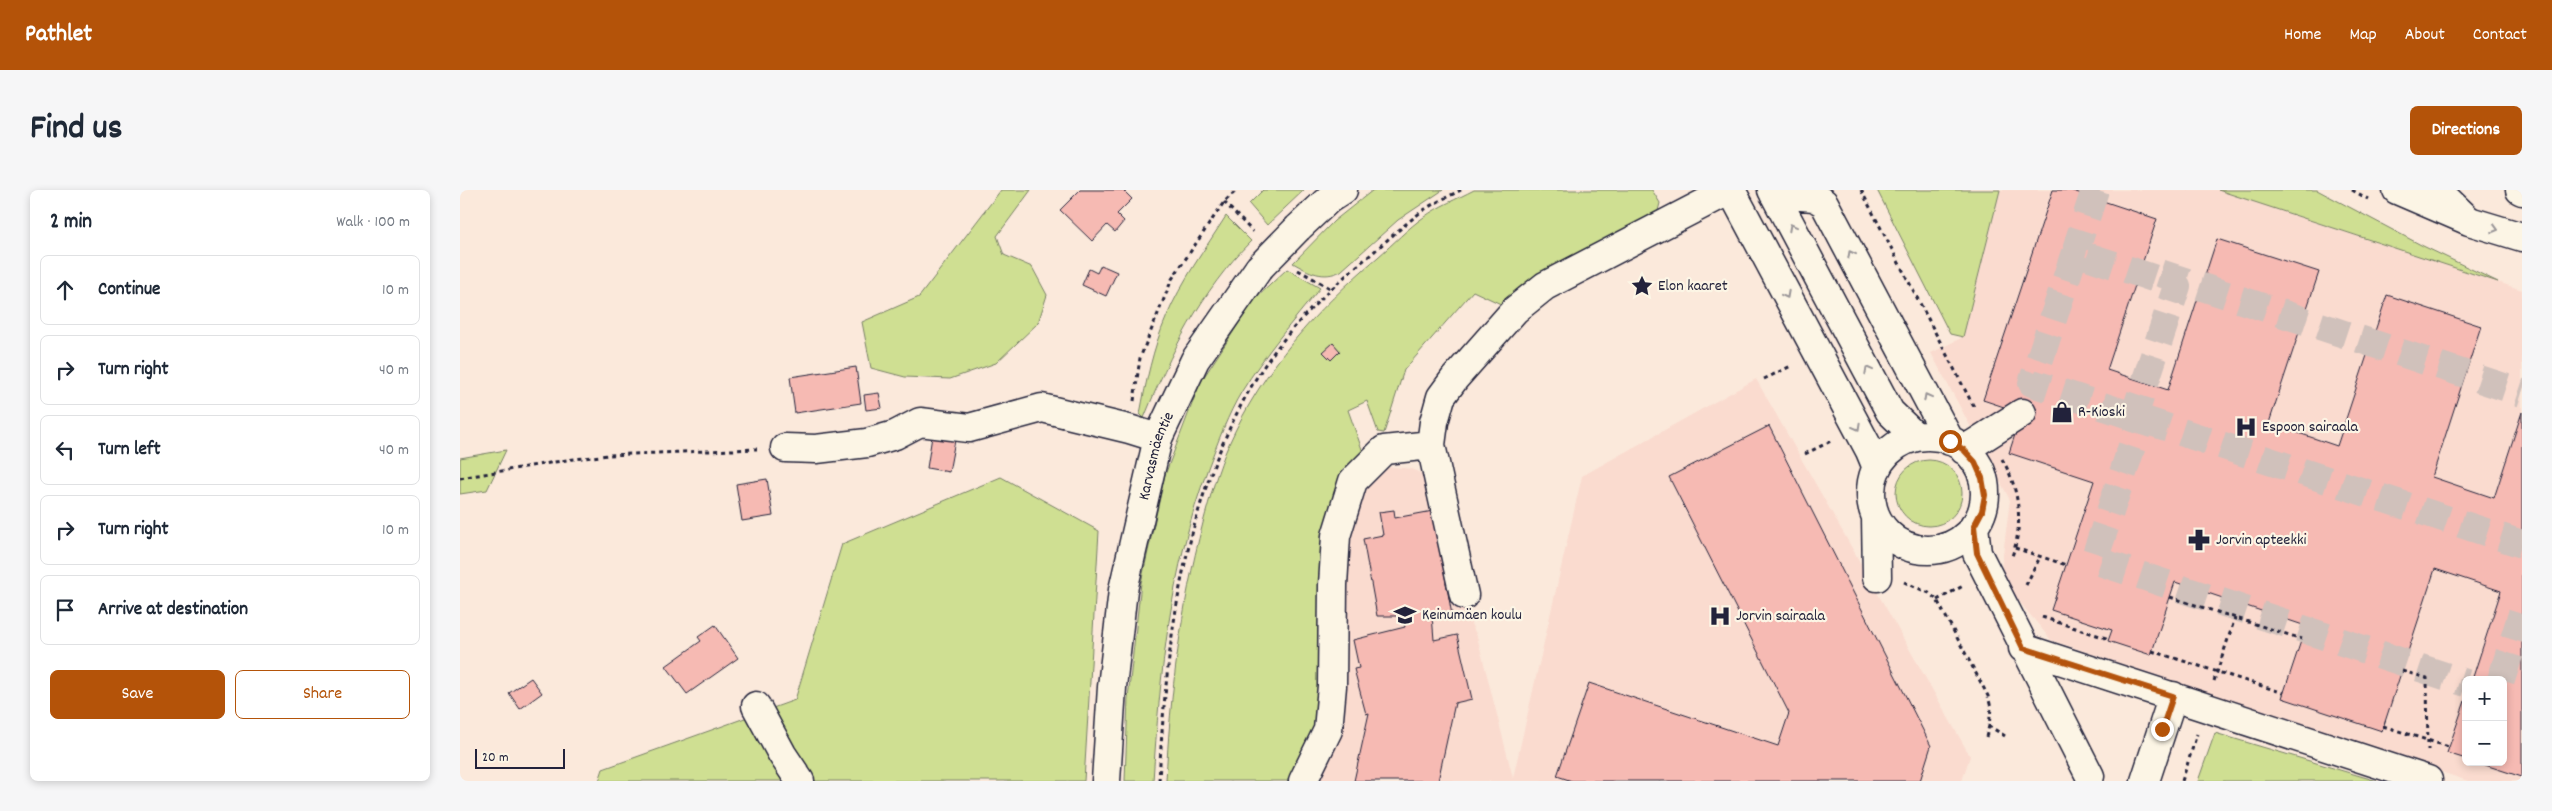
<!DOCTYPE html>
<html lang="en">
<head>
<meta charset="utf-8">
<style>
  :root { --surface:#fff; --page:#f6f6f7; --text:#1f2937; --muted:#747a83; --line:#e0e1e3; --accent:#b45309 }
  body { margin:0; font-family:Dekko,sans-serif; background:var(--page); color:var(--text) }
  .controls { position:absolute; right:15px; bottom:15px; display:grid; overflow:hidden; border-radius:8px; box-shadow:0 2px 8px #0003 }
  .controls button { width:45px; height:45px; display:grid; place-items:center; padding:0; border:0; border-bottom:1px solid var(--line); background:var(--surface); color:var(--text); font:25px sans-serif }
  .scale { position:absolute; left:15px; bottom:12px; width:90px; box-sizing:border-box; padding-left:5px; border:2px solid #22223b; border-top:0; font-size:14px; line-height:18px; white-space:nowrap; color:#22223b; -webkit-text-stroke:4px #fcf5e5; paint-order:stroke }
  .stop { position:absolute; width:15px; height:15px; margin:-11px; border:4px solid #b45309; border-radius:50%; background:#fff }
  .stop.end { background:#b45309; border-color:#fff; box-shadow:0 1px 5px #0008 }
  .list { margin:0; padding:0; list-style:none }
  h2 { display:flex; justify-content:space-between; align-items:center; height:65px; margin:0; padding:0 20px; font-size:21px }
  h2 small { font-size:16px; font-weight:400; color:var(--muted) }
  .list li { display:grid; grid-template-columns:32px 1fr auto; gap:15px; align-items:center; box-sizing:border-box; height:70px; margin:0 10px 10px; padding:0 10px; border:1px solid var(--line); border-radius:8px }
  .list b { display:block; font-size:19px; white-space:nowrap }
  .list em { font-size:16px; font-style:normal; color:var(--muted) }
  .actions { display:flex; gap:10px; padding:15px 20px }
  .actions a { flex:1; padding:11px 0; border:1px solid var(--accent); border-radius:8px; text-align:center; font-size:18px; color:var(--accent) }
  .actions .main { background:var(--accent); color:#fff }
  .icon { flex:none; width:28px; height:28px; fill:none; stroke:currentColor; stroke-width:2; stroke-linecap:round; stroke-linejoin:round }
  .map { position:relative; flex:none; width:2062px; height:591px; overflow:hidden; border-radius:8px }
  header { display:flex; align-items:center; gap:30px; box-sizing:border-box; height:70px; padding:0 25px; background:var(--accent); color:#fff }
  header strong { font-size:24px }
  nav { display:flex; gap:28px; margin-inline-start:auto; font-size:18px }
  .intro { display:flex; align-items:center; justify-content:space-between; box-sizing:border-box; height:120px; padding:0 30px }
  h1 { margin:0; font-size:35px }
  .button { padding:12px 22px; border-radius:8px; background:var(--accent); color:#fff; font-size:18px; font-weight:700 }
  main { display:flex; gap:30px; padding:0 30px }
  aside { flex:1; background:var(--surface); border-radius:8px; box-shadow:0 2px 8px #0003 }
  .map>svg:first-child { display:block }
</style>
</head>
<body>
<header>
<strong>Pathlet</strong>
<nav><a>Home</a><a>Map</a><a>About</a><a>Contact</a></nav>
</header>
<div class="intro"><h1>Find us</h1><a class="button">Directions</a></div>
<main>
<aside>
<h2>2 min<small>Walk · 100 m</small></h2>
<ul class="list">
<li><svg class="icon" aria-label="ahead" viewBox="0 0 24 24"><path d="M12 20V5M6 11l6-6 6 6"/></svg><div><b>Continue</b></div><em>10 m</em></li>
<li><svg class="icon" aria-label="right" viewBox="0 0 24 24"><path d="M7 20v-9h11M14 6l5 5-5 5"/></svg><div><b>Turn right</b></div><em>40 m</em></li>
<li><svg class="icon" aria-label="left" viewBox="0 0 24 24"><path d="M17 20v-9H6M10 6l-5 5 5 5"/></svg><div><b>Turn left</b></div><em>40 m</em></li>
<li><svg class="icon" aria-label="right" viewBox="0 0 24 24"><path d="M7 20v-9h11M14 6l5 5-5 5"/></svg><div><b>Turn right</b></div><em>10 m</em></li>
<li><svg class="icon" aria-label="arrive" viewBox="0 0 24 24"><path d="M6 21V4h12l-3 4 3 4H6"/></svg><div><b>Arrive at destination</b></div></li>
</ul>
<div class="actions"><a class="main">Save</a><a>Share</a></div>
</aside>
<div class="map">
<svg width="2062" height="591" viewBox="0 0 2062 591">
  <rect width="100%" height="100%" fill="#fbe9db"/>
  <filter id="ink" filterUnits="userSpaceOnUse"><feTurbulence type="fractalNoise" baseFrequency=".02" numOctaves="2"/><feDisplacementMap in="SourceGraphic" scale="10" xChannelSelector="R" yChannelSelector="G"/><feConvolveMatrix kernelMatrix="1 2 1 2 8 2 1 2 1" color-interpolation-filters="sRGB"/></filter>
  <g filter="url(#ink)">
    <!-- built -->
    <path fill="#fadbcf" fill-rule="evenodd" d="M1540,0H1758L2062,100V591H2008L1591,450L1540,388L1550,310L1471,163L1503,147ZM2006,490H2043V572H2006Z
      M1296,189L1510,566L1502,591H854L885,527L881,355L894,307L920,279L934,277L952,279L964,284L997,405L1017,446L1053,588L1122,286Z"/>
    <!-- green -->
    <path fill="#cfdf92" stroke="#788066" d="M541,0H571L537,46L544,65L572,77L587,105L578,133L536,173L490,189L445,187L411,178L402,132L459,107Z
      M803,0H844L807,35L789,14Z
      M913,0H983L938,30L881,81C863,90 849,82 833,73L874,31Z
      M1014,0H1192L1200,13L1198,21L1082,82L1043,115L1013,101L944,180L924,243L918,242L907,211L888,220L904,265L887,285L858,538L834,591H706C710,504 721,417 743,333C750,307 758,279 769,254C803,178 856,120 918,67C933,54 948,38 964,27C979,16 997,9 1014,0Z
      M1417,0H1540L1503,147L1490,144Z
      M1758,0H1857L1963,56L2038,92Z
      M766,26L791,51C741,101 710,164 684,228L680,224C686,192 693,158 706,128C721,92 745,59 766,26Z
      M827,79L860,98C832,132 805,164 782,201C768,224 758,252 748,278C710,381 700,482 693,591H665L668,508L681,393L705,285L740,193L794,110Z
      M46,260L27,300L0,304V268Z
      M1436 303a33 33 0 1 1 66 0a33 33 0 1 1-66 0Z
      M541,287L639,341L624,591H139L143,579L335,510L382,354Z
      M1755,543L1917,591H1738Z"/>
    <!-- building -->
    <path fill="#f6bab3" stroke="#22223b" d="M620,0H663L672,9L657,24L664,31L655,42L647,35L632,51L600,20Z
      M1593,0H1610L1697,29L1647,180L1708,200L1757,49L1859,82L1809,233L1877,256L1927,105L2021,136L1972,287L2034,308L2062,222V587L2016,572H2043V490H2012L2041,401L1975,379L1922,541L1822,508L1846,436L1715,392L1691,465L1648,451L1652,440L1591,420L1634,291L1549,263L1562,223L1523,210Z
      M641,75L657,82L646,106L622,95L629,79L637,83Z
      M873,153L880,161L871,170L863,162Z
      M396,177L401,213L335,223L330,187Z
      M419,203L422,218L406,220L404,205Z
      M1309,236L1471,556L1460,591H1112L1097,586L1129,493L1318,556L1329,523L1209,287Z
      M473,240L496,245L489,282L467,278Z
      M307,289L313,326L282,331L276,294Z
      M934,320L935,328L973,321L992,425H972L974,450L997,445L1012,509L995,513L978,591H894L909,523L906,524L894,479L899,478L893,450L945,437L942,426H917L903,349L923,345L919,322Z
      M255,435L278,468L227,504L206,476L241,451L238,447Z
      M71,488L82,503L60,519L49,503Z
      M2006,508V569L1987,563Z"/>
    <g fill="none" stroke-linecap="round" stroke-linejoin="round">
      <!-- minor-tunnel -->
      <path stroke="#d0c1bb" stroke-width="28" stroke-dasharray="28 14" stroke-linecap="butt" d="M1635,0L1617,56L1640,64
        M1700,83L2062,203
        M1685,217L1634,370L2006,493
        M1672,232L1717,96L1615,62L1572,193L2062,354
        M2041,490L2062,424"/>
      <!-- minor casing -->
      <g stroke="#22223b" stroke-width="31">
        <path id="minor" d="M1271,0L1410,261L1417,278
          M1312,0L1430,222L1456,247
          M1977,0L2008,30
          M1314,4L1354,7L1364,13L1490,251
          M1411 303a57 57 0 1 1 114 0a57 57 0 1 1-114 0Z
          M325,258L356,259L407,253L435,245L460,232L509,238L582,218L669,239L698,248
          M1504,260L1562,223
          M1416,327L1417,387
          M1514,336L1517,363L1630,586
          M1004,405L971,255L974,232L981,207L995,188L1055,120L1085,96L1270,0
          M1563,458L1968,590
          M296,516L322,564L340,591
          M843,591L868,540L872,496L873,395L876,346L893,291L924,260L971,255
          M1685,591L1713,506"/>
      </g>
      <!-- major casing -->
      <g stroke="#22223b" stroke-width="31">
        <g id="major">
          <path d="M1937,0L2009,31L2062,47"/>
          <path d="M2060,0L2062,1"/>
          <path d="M838,38L869,9L883,0"/>
          <path id="s1" d="M646,591L652,497L663,400L698,248L735,170L799,78"/>
        </g>
      </g>
      <!-- path -->
      <path stroke="#22223b" stroke-width="3" stroke-dasharray="4 4" stroke-linecap="butt" d="M1401,0L1515,219
        M1892,0L1908,9
        M764,12L793,42
        M838,80L870,98
        M1304,189L1331,176
        M674,211L680,168L712,89L764,12L777,0
        M1345,264L1373,250
        M1542,269C1559,297 1564,334 1552,366
        M0,288L107,270L148,265L297,259
        M1555,358L1606,375
        M1444,392L1469,403L1477,410L1528,506L1531,518L1529,536L1545,546
        M1566,395L1580,367
        M1710,407L1842,449
        M1477,410L1503,396
        M1582,427L1649,449
        M1692,461L1824,503
        M1942,481L1967,488L1968,560
        M1754,491L1775,428
        M1923,536L1989,557
        M1526,547L1529,536
        M699,591C706,456 722,317 791,197C820,146 864,103 909,66C926,51 943,36 961,22C973,13 988,7 1001,0
        M1722,591L1737,544"/>
      <!-- minor -->
      <use href="#minor" stroke="#fcf5e5" stroke-width="28"/>
      <!-- major -->
      <use href="#major" stroke="#fcf5e5" stroke-width="28"/>
      <!-- major-bridge casing -->
      <g stroke="#22223b" stroke-width="31" stroke-linecap="butt">
        <path id="major-bridge" d="M799,78L838,38"/>
      </g>
      <!-- major-bridge -->
      <use href="#major-bridge" stroke="#fcf5e5" stroke-width="28"/>
    </g>
    <!-- one-way arrows -->
    <defs><path id="oneway-chevron" d="M-2-3.5L2.5 0L-2 3.5" fill="none" stroke-width="1.6" stroke-linecap="round" stroke-linejoin="round" transform="scale(1.25)"/></defs>
    <g stroke="#9a9698">
      <use href="#oneway-chevron" transform="translate(1332 37) rotate(-118)"/>
      <use href="#oneway-chevron" transform="translate(2035 39) rotate(16)"/>
      <use href="#oneway-chevron" transform="translate(1391 64) rotate(-118)"/>
      <use href="#oneway-chevron" transform="translate(1326 105) rotate(62)"/>
      <use href="#oneway-chevron" transform="translate(1408 180) rotate(-118)"/>
      <use href="#oneway-chevron" transform="translate(1467 207) rotate(-118)"/>
      <use href="#oneway-chevron" transform="translate(1397 237) rotate(61)"/>
    </g>
  </g>
  <g fill="none" stroke-linecap="round" stroke-linejoin="round" filter="url(#ink)">
    <!-- route -->
    <path stroke="#b45309" stroke-width="6" d="M1490,251L1504,260L1515,272L1522,288L1525,305L1522,321L1514,336L1517,363L1563,458L1713,506L1702,539"/>
  </g>
  <!-- icons -->
  <defs>
    <g id="sight-bare" transform="scale(1.725)"><path d="M0-6L1.8-2.2L6-1.7L2.9 1.2L3.7 5.4L0 3.3L-3.7 5.4L-2.9 1.2L-6-1.7L-1.8-2.2Z" fill="#22223b" stroke="#fcf5e5" stroke-width="2.5" paint-order="stroke"/></g>
    <g id="shop-bare" transform="scale(1.725)"><path d="M-5-2.5h2.3a2.7 3.5 0 0 1 5.4 0H5L5.5 6h-11ZM-1.5-2.5h3a1.5 2.3 0 0 0-3 0Z" fill="#22223b" stroke="#fcf5e5" stroke-width="2.5" paint-order="stroke"/></g>
    <g id="hospital-bare" transform="scale(1.725)"><path d="M-5-5h3v3.5h4V-5h3V5h-3V1.5h-4V5h-3Z" fill="#22223b" stroke="#fcf5e5" stroke-width="2.5" paint-order="stroke"/></g>
    <g id="pharmacy-bare" transform="scale(1.725)"><path d="M-2-6h4v4h4v4h-4v4h-4v-4h-4v-4h4Z" fill="#22223b" stroke="#fcf5e5" stroke-width="2.5" paint-order="stroke"/></g>
    <g id="school-bare" transform="scale(1.725)"><path d="M0-5L7-2L0 1L-7-2ZM-4 1L0 2.5L4 1V4Q0 6-4 4Z" fill="#22223b" stroke="#fcf5e5" stroke-width="2.5" paint-order="stroke"/></g>
  </defs>
  <g fill-rule="evenodd">
    <use href="#sight-bare" x="1182" y="96"/>
    <use href="#shop-bare" x="1602" y="222"/>
    <use href="#hospital-bare" x="1786" y="237"/>
    <use href="#pharmacy-bare" x="1739" y="350"/>
    <use href="#school-bare" x="945" y="425"/>
    <use href="#hospital-bare" x="1260" y="426"/>
  </g>
  <g text-anchor="middle" dominant-baseline="central" stroke-width="4.5" stroke-linejoin="round" paint-order="stroke">
    <!-- poi labels -->
    <g font-size="16" fill="#22223b" stroke="#fcf5e5" text-anchor="start">
      <text x="1198" y="96">Elon kaaret</text>
      <text x="1618" y="222">R-Kioski</text>
      <text x="1802" y="237">Espoon sairaala</text>
      <text x="1756" y="350">Jorvin apteekki</text>
      <text x="962" y="425">Keinumäen koulu</text>
      <text x="1276" y="426">Jorvin sairaala</text>
    </g>
    <!-- street labels -->
    <g font-size="16" fill="#22223b" stroke="#fcf5e5">
      <text stroke="none"><textPath href="#s1" startOffset="330">Karvasmäentie</textPath></text>
    </g>
  </g>
</svg>
<div class="controls">
<button>+</button>
<button>−</button>
</div>
<div class="scale">20 m</div>
<div class="stop" style="left:1490px;top:251px"></div>
<div class="stop end" style="left:1702px;top:539px"></div>
</div>
</main>
</body>
</html>
